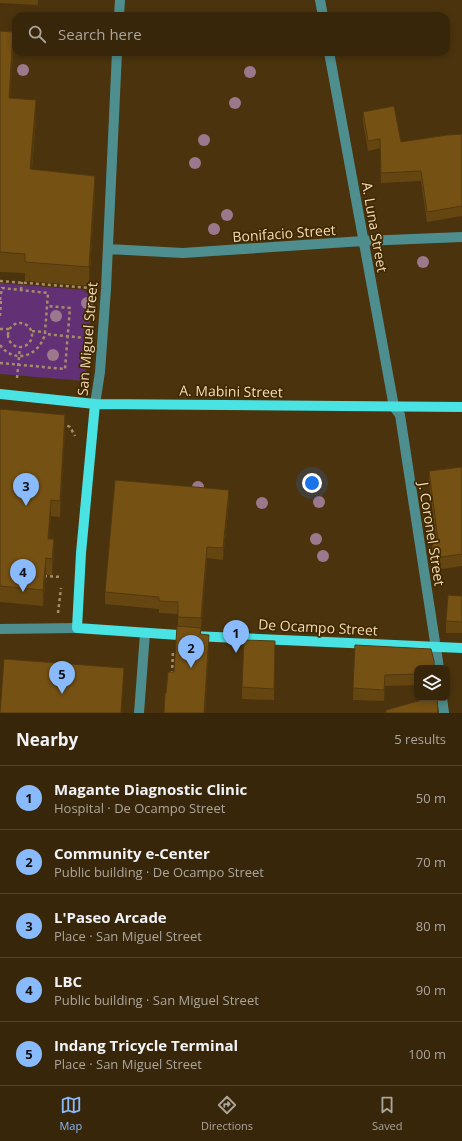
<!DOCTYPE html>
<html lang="en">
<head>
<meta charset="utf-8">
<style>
  :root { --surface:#38260a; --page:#3f2e13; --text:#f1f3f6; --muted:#aba59c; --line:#52432b; --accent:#88bafc }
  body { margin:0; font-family:"Open Sans",sans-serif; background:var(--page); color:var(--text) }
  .controls { position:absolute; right:12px; bottom:12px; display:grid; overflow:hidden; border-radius:8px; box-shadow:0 2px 6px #0003 }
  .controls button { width:36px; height:36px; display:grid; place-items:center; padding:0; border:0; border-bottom:1px solid var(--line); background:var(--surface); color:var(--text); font:20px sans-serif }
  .you { position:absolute; left:312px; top:483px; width:14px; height:14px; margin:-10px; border:3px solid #fff; border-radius:50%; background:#1a73e8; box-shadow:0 0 0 6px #1a73e833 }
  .badge { display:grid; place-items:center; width:26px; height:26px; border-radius:50%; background:var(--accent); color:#111; font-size:13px; font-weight:700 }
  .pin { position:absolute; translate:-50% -33px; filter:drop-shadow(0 1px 2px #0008) }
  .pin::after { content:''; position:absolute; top:21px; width:14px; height:12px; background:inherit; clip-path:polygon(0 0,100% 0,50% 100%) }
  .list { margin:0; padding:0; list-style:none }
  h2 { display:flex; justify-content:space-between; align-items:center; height:52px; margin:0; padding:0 16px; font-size:17px }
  h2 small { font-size:13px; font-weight:400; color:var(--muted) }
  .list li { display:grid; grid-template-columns:26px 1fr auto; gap:12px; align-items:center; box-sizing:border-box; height:64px; padding:0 16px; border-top:1px solid var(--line) }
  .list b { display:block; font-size:15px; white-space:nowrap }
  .list p { margin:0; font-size:13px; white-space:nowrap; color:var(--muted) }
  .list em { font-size:13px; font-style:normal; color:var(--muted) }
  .icon { flex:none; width:22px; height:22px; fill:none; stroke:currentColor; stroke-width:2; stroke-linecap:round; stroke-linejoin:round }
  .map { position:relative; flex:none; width:462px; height:713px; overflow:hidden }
  .search { position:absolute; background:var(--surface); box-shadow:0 2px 6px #0003; left:12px; right:12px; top:12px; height:44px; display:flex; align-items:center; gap:10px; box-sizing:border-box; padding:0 14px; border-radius:12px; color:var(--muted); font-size:15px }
  .sheet { height:372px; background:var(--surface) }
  nav { display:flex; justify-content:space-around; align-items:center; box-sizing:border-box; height:56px; border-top:1px solid var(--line); background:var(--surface); font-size:11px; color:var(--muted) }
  nav a { display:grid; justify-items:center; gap:2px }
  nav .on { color:var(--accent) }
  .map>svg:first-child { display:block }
</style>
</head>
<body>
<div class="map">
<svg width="462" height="713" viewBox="0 0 462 713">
  <rect width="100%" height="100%" fill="#4b330d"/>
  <!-- green -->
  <path fill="#623075" d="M0,283L84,290L92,299L85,381L0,374Z"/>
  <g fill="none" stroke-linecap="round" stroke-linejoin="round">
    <!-- path -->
    <path stroke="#a58d69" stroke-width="2.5" stroke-dasharray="3 3" stroke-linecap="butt" d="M0,281L90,288
      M21,290L22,282
      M0,300L2,288L48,293L45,332
      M0,316L1,300
      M8 335a12 12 0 1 1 24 0a12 12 0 1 1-24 0Z
      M0,329H10
      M32,331L45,332V334L86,338
      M0,345C15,365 39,356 45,334
      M0,363L65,369L70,308L47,306
      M17,378L20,347
      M62,423L70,427L75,436
      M44,576L62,577
      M58,613L61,588
      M172,674L173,651"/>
    <!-- minor -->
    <path stroke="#4e8e8e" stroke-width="10" d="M320,0L323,16
      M119,16L120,0
      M329,52L394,407L400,415L439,668
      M108,249L183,253L363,241L462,237
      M95,404L100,372L106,289L117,52
      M0,629L77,628
      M442,698L444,713
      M139,713L145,633"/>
    <!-- major -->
    <path stroke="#49e3e3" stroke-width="10" d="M0,394L95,404L462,407
      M95,404L81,553L77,628L193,636L462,648"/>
  </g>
  <!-- trees -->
  <g fill="#9c788c">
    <circle cx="23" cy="70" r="6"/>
    <circle cx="250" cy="72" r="6"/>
    <circle cx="235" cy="103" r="6"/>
    <circle cx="204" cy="140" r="6"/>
    <circle cx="195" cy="163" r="6"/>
    <circle cx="227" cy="215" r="6"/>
    <circle cx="214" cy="229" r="6"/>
    <circle cx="423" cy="262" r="6"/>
    <circle cx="87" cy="303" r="6"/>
    <circle cx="56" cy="316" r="6"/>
    <circle cx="53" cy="355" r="6"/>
    <circle cx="198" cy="487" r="6"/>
    <circle cx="319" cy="502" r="6"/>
    <circle cx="262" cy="503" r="6"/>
    <circle cx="316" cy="539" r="6"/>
    <circle cx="323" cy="556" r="6"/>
  </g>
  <!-- wall -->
  <path fill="#654611" d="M0,0H38V5L0,3Z
    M0,31L13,51L10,98L36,119L32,170L95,196L89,286L25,281V273L0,272Z
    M363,112L401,142L462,134V216L427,222L421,181L381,183L380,148L368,151L363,122Z
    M0,409L65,431L60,517L51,516L49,539L54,555L52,575H46L43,606L0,602Z
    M462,467V566L435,570L432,551V540L436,539L429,483V471Z
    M229,502L223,560L207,558L201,630V634L209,650L205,713H164L166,693L174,672L178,626V614L159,613V609L105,604V592Z
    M462,596V633H446V621Z
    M355,645L417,668V685L385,686L384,701L353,700Z
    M275,653L274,700L242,699V687Z"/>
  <!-- shaded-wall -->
  <path fill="#53390e" d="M13,32V51L9,117V98Z
    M36,100V119L30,189V169Z
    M95,176V196L89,286V267Z
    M65,415V431L60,517V501Z
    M229,490V502L223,560V548Z
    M51,500V516L48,555V539Z
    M54,539V555L52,575V559Z
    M207,547V558L201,630V618Z
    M46,558V575L43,606V590Z
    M209,635V650L205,713H204Z
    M275,641V653L274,700V689Z
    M385,675V686L384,701V690Z"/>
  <!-- building -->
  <path fill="#765114" stroke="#53390e" d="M0,31L13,32L9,98L36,100L30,169L95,176L89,267L25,262V254L0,252Z
    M394,106L401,142L447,135L462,134V206L427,212L421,171L381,173L380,139L368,141L363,112Z
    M0,409L65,415L60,501L51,500L48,539H54L52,559L46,558L43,590L0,586Z
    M462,467V554L435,558L432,540L438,539L429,471Z
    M115,480L229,490L223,548L207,547L201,618L178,617V602L159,601V597L105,592Z
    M448,595L462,596V622L446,621Z
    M177,626L201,628L200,634L209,635L204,713H164L165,693H166L168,672H174Z
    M244,640L275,641L274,689L242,687Z
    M355,645L431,649L434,661V668H417V674L385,675L384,690L353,688Z
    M4,659L124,668L121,713H0Z
    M429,698H437L438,713H386V710Z"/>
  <g text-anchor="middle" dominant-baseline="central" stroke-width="3.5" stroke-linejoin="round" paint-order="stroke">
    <!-- street labels -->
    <g font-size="14" fill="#f4dcba" stroke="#402901">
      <text transform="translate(375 227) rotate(80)">A. Luna Street</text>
      <text transform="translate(284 233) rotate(-4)">Bonifacio Street</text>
      <text transform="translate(87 339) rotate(-85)">San Miguel Street</text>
      <text transform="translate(231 391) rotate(1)">A. Mabini Street</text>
      <text transform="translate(432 534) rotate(81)">J. Coronel Street</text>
      <text transform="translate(318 627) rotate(3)">De Ocampo Street</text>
    </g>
  </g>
</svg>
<div class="controls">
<button><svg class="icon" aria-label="layers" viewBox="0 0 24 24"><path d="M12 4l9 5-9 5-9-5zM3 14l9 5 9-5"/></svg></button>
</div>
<div class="you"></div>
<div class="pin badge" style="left:236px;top:653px">1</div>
<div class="pin badge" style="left:191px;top:668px">2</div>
<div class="pin badge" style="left:26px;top:506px">3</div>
<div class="pin badge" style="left:23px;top:592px">4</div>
<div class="pin badge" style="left:62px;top:694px">5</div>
<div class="search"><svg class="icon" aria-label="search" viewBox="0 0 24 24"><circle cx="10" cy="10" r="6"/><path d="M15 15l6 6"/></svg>Search here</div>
</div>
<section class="sheet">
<h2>Nearby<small>5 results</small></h2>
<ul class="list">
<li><span class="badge">1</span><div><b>Magante Diagnostic Clinic</b><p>Hospital · De Ocampo Street</p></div><em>50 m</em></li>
<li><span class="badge">2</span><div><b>Community e-Center</b><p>Public building · De Ocampo Street</p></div><em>70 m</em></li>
<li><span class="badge">3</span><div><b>L'Paseo Arcade</b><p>Place · San Miguel Street</p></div><em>80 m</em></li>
<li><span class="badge">4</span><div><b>LBC</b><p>Public building · San Miguel Street</p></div><em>90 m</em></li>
<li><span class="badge">5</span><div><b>Indang Tricycle Terminal</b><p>Place · San Miguel Street</p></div><em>100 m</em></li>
</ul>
</section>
<nav>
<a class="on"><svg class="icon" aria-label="map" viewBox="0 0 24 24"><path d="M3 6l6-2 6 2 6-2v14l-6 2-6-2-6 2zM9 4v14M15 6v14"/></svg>Map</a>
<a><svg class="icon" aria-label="directions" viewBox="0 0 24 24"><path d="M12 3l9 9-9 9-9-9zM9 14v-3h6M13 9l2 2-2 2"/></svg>Directions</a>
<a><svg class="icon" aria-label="saved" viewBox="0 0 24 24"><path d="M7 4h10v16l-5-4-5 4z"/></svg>Saved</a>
</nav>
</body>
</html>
